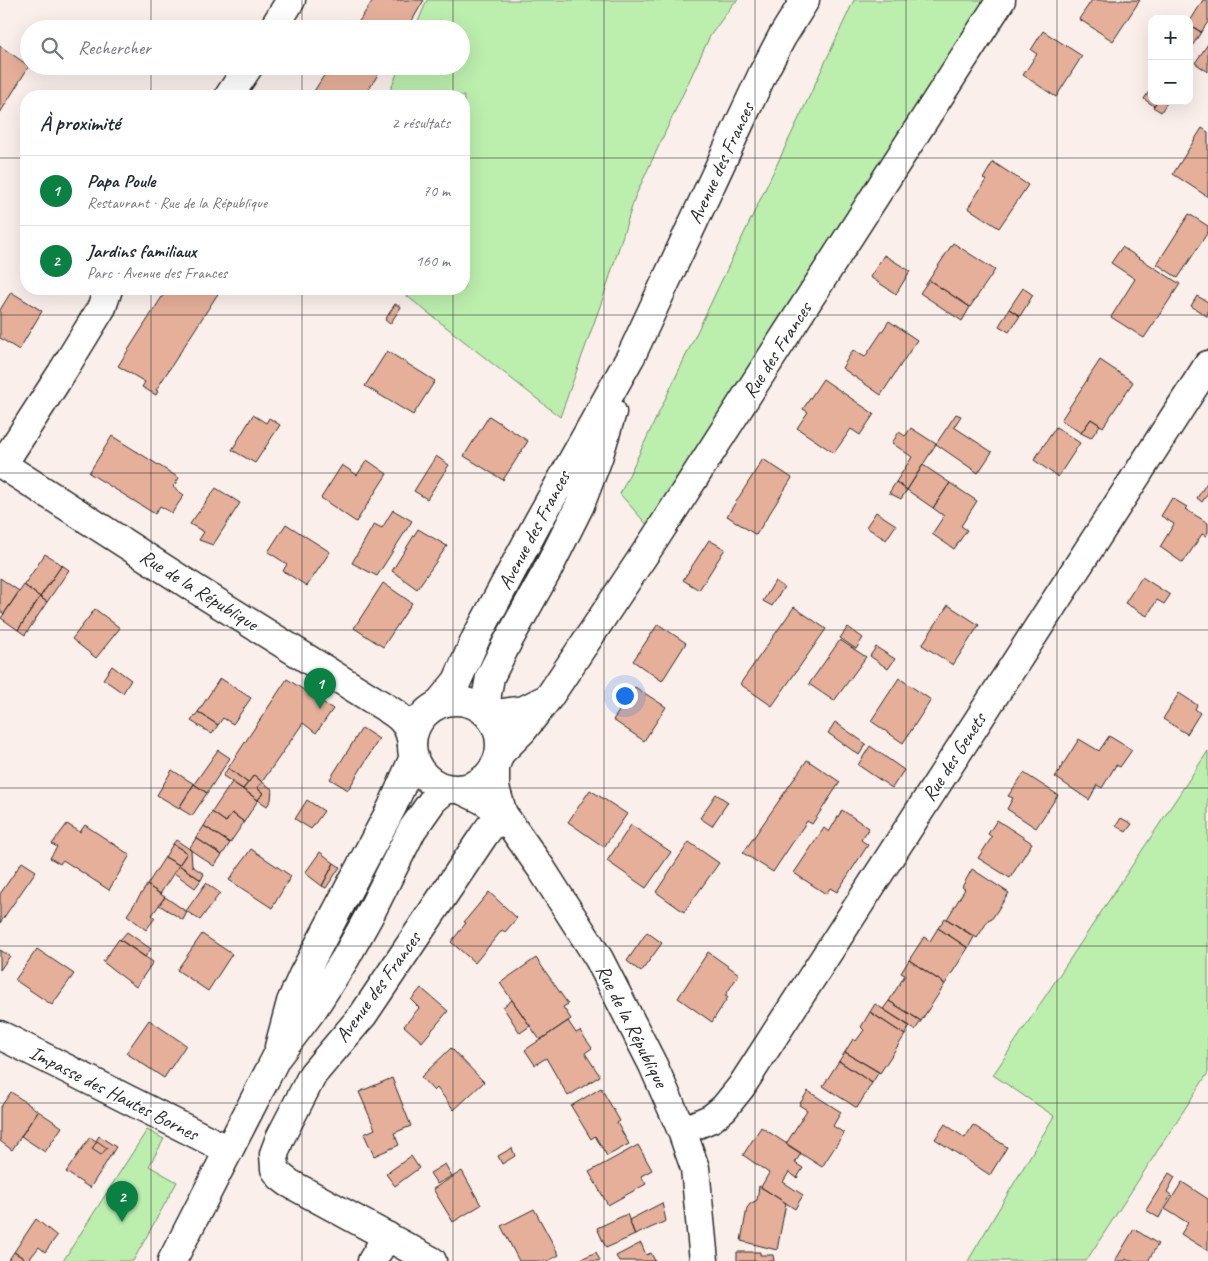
<!DOCTYPE html>
<html lang="fr">
<head>
<meta charset="utf-8">
<style>
  :root { --surface:#fff; --page:#f6f6f7; --text:#1f2937; --muted:#747a83; --line:#e0e1e3; --accent:#0b8043 }
  body { margin:0; font-family:Caveat,sans-serif; background:var(--page); color:var(--text) }
  .controls { position:absolute; right:15px; top:15px; display:grid; overflow:hidden; border-radius:10px; box-shadow:0 5px 20px #0002 }
  .controls button { width:45px; height:45px; display:grid; place-items:center; padding:0; border:0; border-bottom:1px solid var(--line); background:var(--surface); color:var(--text); font:25px sans-serif }
  .you { position:absolute; left:624px; top:695px; width:18px; height:18px; margin:-12px; border:4px solid #fff; border-radius:50%; background:#1a73e8; box-shadow:0 0 0 8px #1a73e833 }
  .badge { display:grid; place-items:center; width:32px; height:32px; border-radius:50%; background:var(--accent); color:#fff; font-size:16px; font-weight:700 }
  .pin { position:absolute; translate:-50% -41px; filter:drop-shadow(0 1px 2px #0008) }
  .pin::after { content:''; position:absolute; top:26px; width:18px; height:15px; background:inherit; clip-path:polygon(0 0,100% 0,50% 100%) }
  .list { margin:0; padding:0; list-style:none }
  h2 { display:flex; justify-content:space-between; align-items:center; height:65px; margin:0; padding:0 20px; font-size:21px }
  h2 small { font-size:16px; font-weight:400; color:var(--muted) }
  .list li { display:grid; grid-template-columns:32px 1fr auto; gap:15px; align-items:center; box-sizing:border-box; height:70px; padding:0 20px; border-top:1px solid var(--line) }
  .list b { display:block; font-size:19px; white-space:nowrap }
  .list p { margin:0; font-size:16px; white-space:nowrap; color:var(--muted) }
  .list em { font-size:16px; font-style:normal; color:var(--muted) }
  .icon { flex:none; width:28px; height:28px; fill:none; stroke:currentColor; stroke-width:2; stroke-linecap:round; stroke-linejoin:round }
  .map { position:relative; flex:none; width:1208px; height:1261px; overflow:hidden }
  .search { position:absolute; background:var(--surface); box-shadow:0 5px 20px #0002; left:20px; top:20px; width:450px; height:55px; display:flex; align-items:center; gap:12px; box-sizing:border-box; padding:0 18px; border-radius:28px; color:var(--muted); font-size:19px }
  .panel { position:absolute; background:var(--surface); box-shadow:0 5px 20px #0002; left:20px; top:90px; width:450px; height:205px; border-radius:20px }
  .map>svg:first-child { display:block }
</style>
</head>
<body>
<div class="map">
<svg width="1208" height="1261" viewBox="0 0 1208 1261">
  <rect width="100%" height="100%" fill="#faefeb"/>
  <filter id="ink" filterUnits="userSpaceOnUse"><feTurbulence type="fractalNoise" baseFrequency=".02" numOctaves="2"/><feDisplacementMap in="SourceGraphic" scale="10" xChannelSelector="R" yChannelSelector="G"/><feConvolveMatrix kernelMatrix="1 2 1 2 8 2 1 2 1" color-interpolation-filters="sRGB"/></filter>
  <g filter="url(#ink)">
    <!-- green -->
    <path fill="#bceeae" stroke="#748c6c" d="M427,0H738L733,4L710,36L635,197L603,298L560,417L398,289H464V96H388L400,66H461V29H415Z
      M854,0H984L649,527L620,494L809,97Z
      M1208,751V1073L1086,1261H968L1054,1116L993,1075Z
      M147,1130L164,1139L149,1166L177,1182L133,1261H63Z"/>
    <!-- building -->
    <path fill="#e5af9a" stroke="#2b2b2b" d="M373,0H424L407,29H354Z
      M1092,0H1140L1113,41L1079,19Z
      M1203,0H1208V22L1201,32L1189,25V23Z
      M1192,26L1201,32L1189,51V30Z
      M1043,31L1082,56L1056,97L1023,75L1037,54L1031,50Z
      M1208,44V72L1195,63Z
      M0,46L29,66L0,113Z
      M330,66H383L365,96H311Z
      M1152,87V101H1157L1154,106L1144,99Z
      M1157,101H1168L1161,112L1153,107Z
      M1202,128L1208,132V197L1173,174Z
      M993,162L1028,185L999,228L968,208L986,180L983,179Z
      M1189,214L1208,226V232L1178,278L1157,264Z
      M953,243L995,270L970,307L929,280Z
      M1122,247L1180,284L1144,338L1111,317L1135,279L1111,263Z
      M884,255L910,271L896,294L870,277Z
      M929,280L970,307L962,321L920,293Z
      M1023,288L1033,295L1020,316L1009,309Z
      M167,289H221L156,390L158,391L156,395L142,387L145,382L118,366Z
      M11,292L42,311L19,350L0,338V310Z
      M1197,296L1208,302V317L1191,306Z
      M395,304L401,307L390,324L385,320Z
      M1009,309L1020,316L1009,332L999,326Z
      M889,321L917,340L881,395L842,368L853,350L865,357Z
      M387,351L435,381L413,415L365,386Z
      M1100,360L1133,382L1103,427L1091,419L1081,433L1061,420Z
      M823,379L874,414L860,435L851,429L834,453L797,428L808,412L803,409Z
      M956,414L961,416L954,427L992,452L978,473L936,444Z
      M253,415L266,423L269,418L280,425L255,463L232,450Z
      M489,416L528,441L503,480L464,456Z
      M1091,419L1100,425L1091,438L1081,433Z
      M1056,427L1080,443L1058,477L1034,460Z
      M911,428L936,444L907,490L896,482L912,457L892,443L899,432L905,436Z
      M112,436L179,478L173,487L184,495L172,513L160,506L155,514L89,473Z
      M436,456L449,465L427,499L414,491Z
      M763,459L792,478L756,535L727,516Z
      M367,460L387,474L356,522L321,498L342,465L357,475Z
      M923,465L950,483L933,508L907,490Z
      M1208,481V493L1202,502L1197,498Z
      M896,482L907,490L901,499L889,493Z
      M950,483L977,501L961,526L967,530L954,549L932,534L944,516L933,508Z
      M216,488L240,503L213,545L199,540L204,532L190,524Z
      M1172,498L1187,507L1185,509L1208,523V532L1206,536L1202,534L1183,563L1160,547L1174,524L1161,516Z
      M393,510L412,521L377,576L352,563L374,524L382,528Z
      M876,512L896,525L886,540L866,527Z
      M286,524L330,552L307,586L283,571L287,564L268,552Z
      M418,529L447,546L417,589L392,571Z
      M709,540L725,549L699,590L683,580Z
      M45,554L62,565L40,597L24,585Z
      M62,565L69,570L47,602L40,597Z
      M1142,577L1170,595L1164,604L1157,600L1147,616L1125,603Z
      M0,578L19,591L4,614L0,611Z
      M775,581L784,587L772,606L763,601Z
      M383,583L412,603L383,647L354,628Z
      M24,585L40,597L18,630L1,618Z
      M40,597L47,602L25,635L18,630Z
      M948,605L979,625L953,665L922,645Z
      M794,607L826,629L772,706L740,684Z
      M95,609L120,628L96,658L72,639Z
      M658,624L686,643L662,681L633,661Z
      M848,627L863,638L856,649L840,638Z
      M840,640L866,657L834,701L809,684Z
      M876,647L895,659L888,669L870,656Z
      M112,666L131,680L123,693L103,679Z
      M220,678L251,698L233,724L223,718L218,725L198,712Z
      M899,678L931,700L903,743L871,721Z
      M287,679L333,709L316,733L303,723L262,782L254,775L248,783L228,768Z
      M635,687L666,707L644,741L613,720Z
      M1179,693L1197,705L1195,709L1200,713L1187,734L1163,719Z
      M198,712L218,725L212,734L191,721Z
      M835,722L866,744L859,755L828,733Z
      M362,728L379,739L348,790L330,779Z
      M1109,736L1132,750L1120,767L1116,765L1102,788L1097,785L1089,800L1055,777L1079,739L1099,751Z
      M870,746L904,770L892,788L858,765Z
      M218,750L230,758L207,793L194,784Z
      M807,760L840,782L812,824L807,821L773,872L743,853Z
      M228,768L248,783L243,789L223,776Z
      M172,770L194,784L179,808L157,795Z
      M1024,773L1058,795L1036,828L1007,809L1013,798L1008,796Z
      M254,775L262,782L257,788L263,793L258,800L243,789Z
      M232,782L258,800L244,822L232,813L226,822L212,812Z
      M262,782L272,789L271,800L267,806L258,800L263,793L257,788Z
      M194,784L207,793L192,816L179,808Z
      M590,790L627,814L604,847L568,822Z
      M716,794L728,802L712,826L700,818Z
      M307,800L324,811L311,829L295,819Z
      M842,810L869,828L861,840L868,845L837,892L830,888L826,894L794,873L824,828L829,832Z
      M212,812L226,822L232,813L244,822L230,843L204,826Z
      M1121,818L1132,824L1126,832L1116,826Z
      M997,820L1032,843L1010,878L978,858L992,837L988,834Z
      M67,824L80,832L85,825L130,855L109,890L63,860L60,864L50,858L57,847L52,844Z
      M631,825L671,852L646,888L607,861Z
      M204,826L230,843L222,855L196,838Z
      M196,838L222,855L214,866L189,849Z
      M176,840L191,850L192,866L204,874L201,880L179,865L187,853L173,844Z
      M689,842L719,863L684,912L656,892Z
      M173,844L187,853L179,865L165,857Z
      M251,849L291,876L272,908L229,880Z
      M320,852L334,863L322,886L305,873Z
      M165,857L179,865L160,894L147,885Z
      M22,862L36,871L0,923V894Z
      M334,863L340,867L326,888L322,886Z
      M179,865L201,880L195,888L174,873Z
      M972,869L1009,893L991,920L989,919L977,938L947,919L965,889L962,887Z
      M206,883L220,893L200,920L186,911Z
      M147,885L165,897L152,915L155,918L146,930L127,915Z
      M489,892L517,918L505,932L502,930L475,963L451,942L466,923L464,922Z
      M165,897L187,912L183,920L159,905Z
      M945,918L974,937L968,948L938,928Z
      M938,928L968,948L945,984L909,960L924,937L930,941Z
      M127,932L151,949L145,957L120,940Z
      M647,932L662,943L641,972L627,961Z
      M202,934L232,954L208,991L177,970Z
      M119,939L153,962L136,987L103,962Z
      M37,949L74,974L52,1005L15,980Z
      M0,950L10,956L0,970Z
      M708,952L739,974L725,996L728,997L712,1022L678,998Z
      M536,958L568,1004L563,1007L571,1019L540,1040L500,983Z
      M909,960L945,984L921,1021L889,1001L905,975L901,973Z
      M421,988L448,1011L422,1042L404,1026L419,1008L411,1000Z
      M512,1000L530,1026L520,1033L503,1007Z
      M889,1001L921,1021L915,1030L883,1009Z
      M875,1004L910,1026L905,1035L870,1012Z
      M870,1012L905,1035L880,1073L845,1052L853,1039L856,1041L864,1030L861,1027Z
      M149,1020L186,1045L164,1078L126,1053Z
      M568,1021L576,1033L580,1031L592,1048L585,1053L600,1076L568,1096L546,1058L535,1065L525,1050Z
      M451,1048L484,1082L454,1110L437,1088L434,1091L421,1077Z
      M845,1052L879,1072L872,1083L839,1061Z
      M839,1061L872,1083L857,1108L823,1086Z
      M392,1078L411,1126L394,1133L399,1145L374,1156L364,1134L375,1129L359,1092Z
      M601,1088L620,1121L617,1123L629,1144L607,1156L595,1136L591,1139L571,1106Z
      M808,1091L841,1112L833,1126L844,1133L822,1167L786,1144L807,1110L799,1105Z
      M11,1092L38,1111L12,1150L0,1141V1108Z
      M38,1111L62,1127L45,1152L21,1136Z
      M945,1124L965,1138L973,1125L1007,1147L990,1175L935,1139Z
      M761,1127L801,1153L795,1163L803,1168L797,1178L789,1172L783,1182L803,1195L795,1209L761,1187L769,1173L743,1155Z
      M99,1136L116,1147L90,1188L66,1172L90,1137L96,1141Z
      M97,1141L107,1148L101,1155L92,1149Z
      M638,1145L652,1170L641,1176L646,1184L608,1205L589,1172Z
      M512,1148L515,1156L502,1164L498,1156Z
      M411,1156L419,1168L395,1186L386,1174Z
      M445,1164L452,1176L437,1184L430,1173Z
      M462,1171L481,1205L453,1222L433,1189Z
      M1169,1173L1175,1177L1167,1192L1171,1195L1159,1218L1146,1210Z
      M1182,1182L1208,1199V1251L1181,1234L1188,1223L1165,1209Z
      M759,1186L786,1203L777,1250L741,1241L747,1208L750,1204L757,1200Z
      M662,1203L666,1221L635,1235L629,1220Z
      M534,1209L559,1255L548,1261H519L501,1226Z
      M627,1214L635,1235L606,1248L597,1228Z
      M36,1219L57,1236L45,1252L39,1247L28,1261L14,1252Z
      M1134,1229L1158,1244L1148,1261H1129L1126,1259L1125,1261H1115Z
      M641,1243L646,1255L651,1253L655,1261H619L616,1256Z
      M14,1252L28,1261H8Z
      M596,1252L600,1261H577Z
      M737,1252H760V1255H773L774,1261H737Z"/>
    <g fill="none" stroke-linecap="round" stroke-linejoin="round">
      <!-- minor casing -->
      <g stroke="#2b2b2b" stroke-width="31">
        <path id="minor" d="M273,29L291,0
          M229,96L249,66
          M0,463L194,588L391,711C405,720 410,729 412,744
          M3,464L61,374L102,307L108,289
          M488,715L524,710L546,699
          M500,753L522,731L549,697L656,537L1001,0
          M495,765V788L503,814
          M460,789L483,800L503,814L541,868L599,959L653,1065L682,1131L695,1168L704,1261
          M0,1035L228,1150
          M682,1131L712,1118L724,1108L741,1087L1208,365
          M372,1261L387,1236
          M432,1261L289,1183L281,1177L275,1169L274,1154L280,1138L313,1074L363,1015L484,835L490,827L505,817"/>
      </g>
      <!-- major casing -->
      <g stroke="#2b2b2b" stroke-width="31">
        <path id="major" d="M412 745a44 44 0 1 1 88 0a44 44 0 1 1-88 0Z
          M438,704L457,681L476,638L538,522L631,356L763,73L782,37L805,0
          M486,713L487,694L490,677L507,643L546,573L580,505L598,458L612,412
          M279,1047L291,1002L303,975L392,807L414,757
          M172,1261L276,1058L313,1009L345,959L369,916L412,830L433,800L447,788"/>
      </g>
      <!-- minor -->
      <use href="#minor" stroke="#fff" stroke-width="28"/>
      <!-- major -->
      <use href="#major" stroke="#fff" stroke-width="28"/>
    </g>
  </g>
  <!-- grid -->
  <path fill="none" stroke="#2b2b2b" stroke-width="1" stroke-opacity="0.55" d="M151,0V29M302,0V29M453,0V29M604,0V1261M755,0V1261M906,0V1261M1057,0V1261M151,66V96M302,66V96M453,66V96M0,158H26M464,158H1208M151,289V1261M302,289V1261M453,289V1261M0,315H1208M0,473H1208M0,630H1208M0,788H1208M0,946H1208M0,1103H1208"/>
  <g text-anchor="middle" dominant-baseline="central" stroke-width="4" stroke-linejoin="round" paint-order="stroke">
    <!-- street labels -->
    <g font-size="20" fill="#2b2b2b" stroke="#fff">
      <text transform="translate(721 163) rotate(-65)">Avenue des Frances</text>
      <text transform="translate(777 350) rotate(-57)">Rue des Frances</text>
      <text transform="translate(534 530) rotate(-62)">Avenue des Frances</text>
      <text transform="translate(199 590) rotate(32)">Rue de la République</text>
      <text transform="translate(954 757) rotate(-57)">Rue des Genets</text>
      <text transform="translate(378 987) rotate(-54)">Avenue des Frances</text>
      <text transform="translate(632 1026) rotate(63)">Rue de la République</text>
      <text transform="translate(114 1093) rotate(27)">Impasse des Hautes Bornes</text>
    </g>
  </g>
</svg>
<div class="controls">
<button>+</button>
<button>−</button>
</div>
<div class="you"></div>
<div class="pin badge" style="left:320px;top:709px">1</div>
<div class="pin badge" style="left:122px;top:1222px">2</div>
<div class="search"><svg class="icon" aria-label="search" viewBox="0 0 24 24"><circle cx="10" cy="10" r="6"/><path d="M15 15l6 6"/></svg>Rechercher</div>
<section class="panel">
<h2>À proximité<small>2 résultats</small></h2>
<ul class="list">
<li><span class="badge">1</span><div><b>Papa Poule</b><p>Restaurant · Rue de la République</p></div><em>70 m</em></li>
<li><span class="badge">2</span><div><b>Jardins familiaux</b><p>Parc · Avenue des Frances</p></div><em>160 m</em></li>
</ul>
</section>
</div>
</body>
</html>
